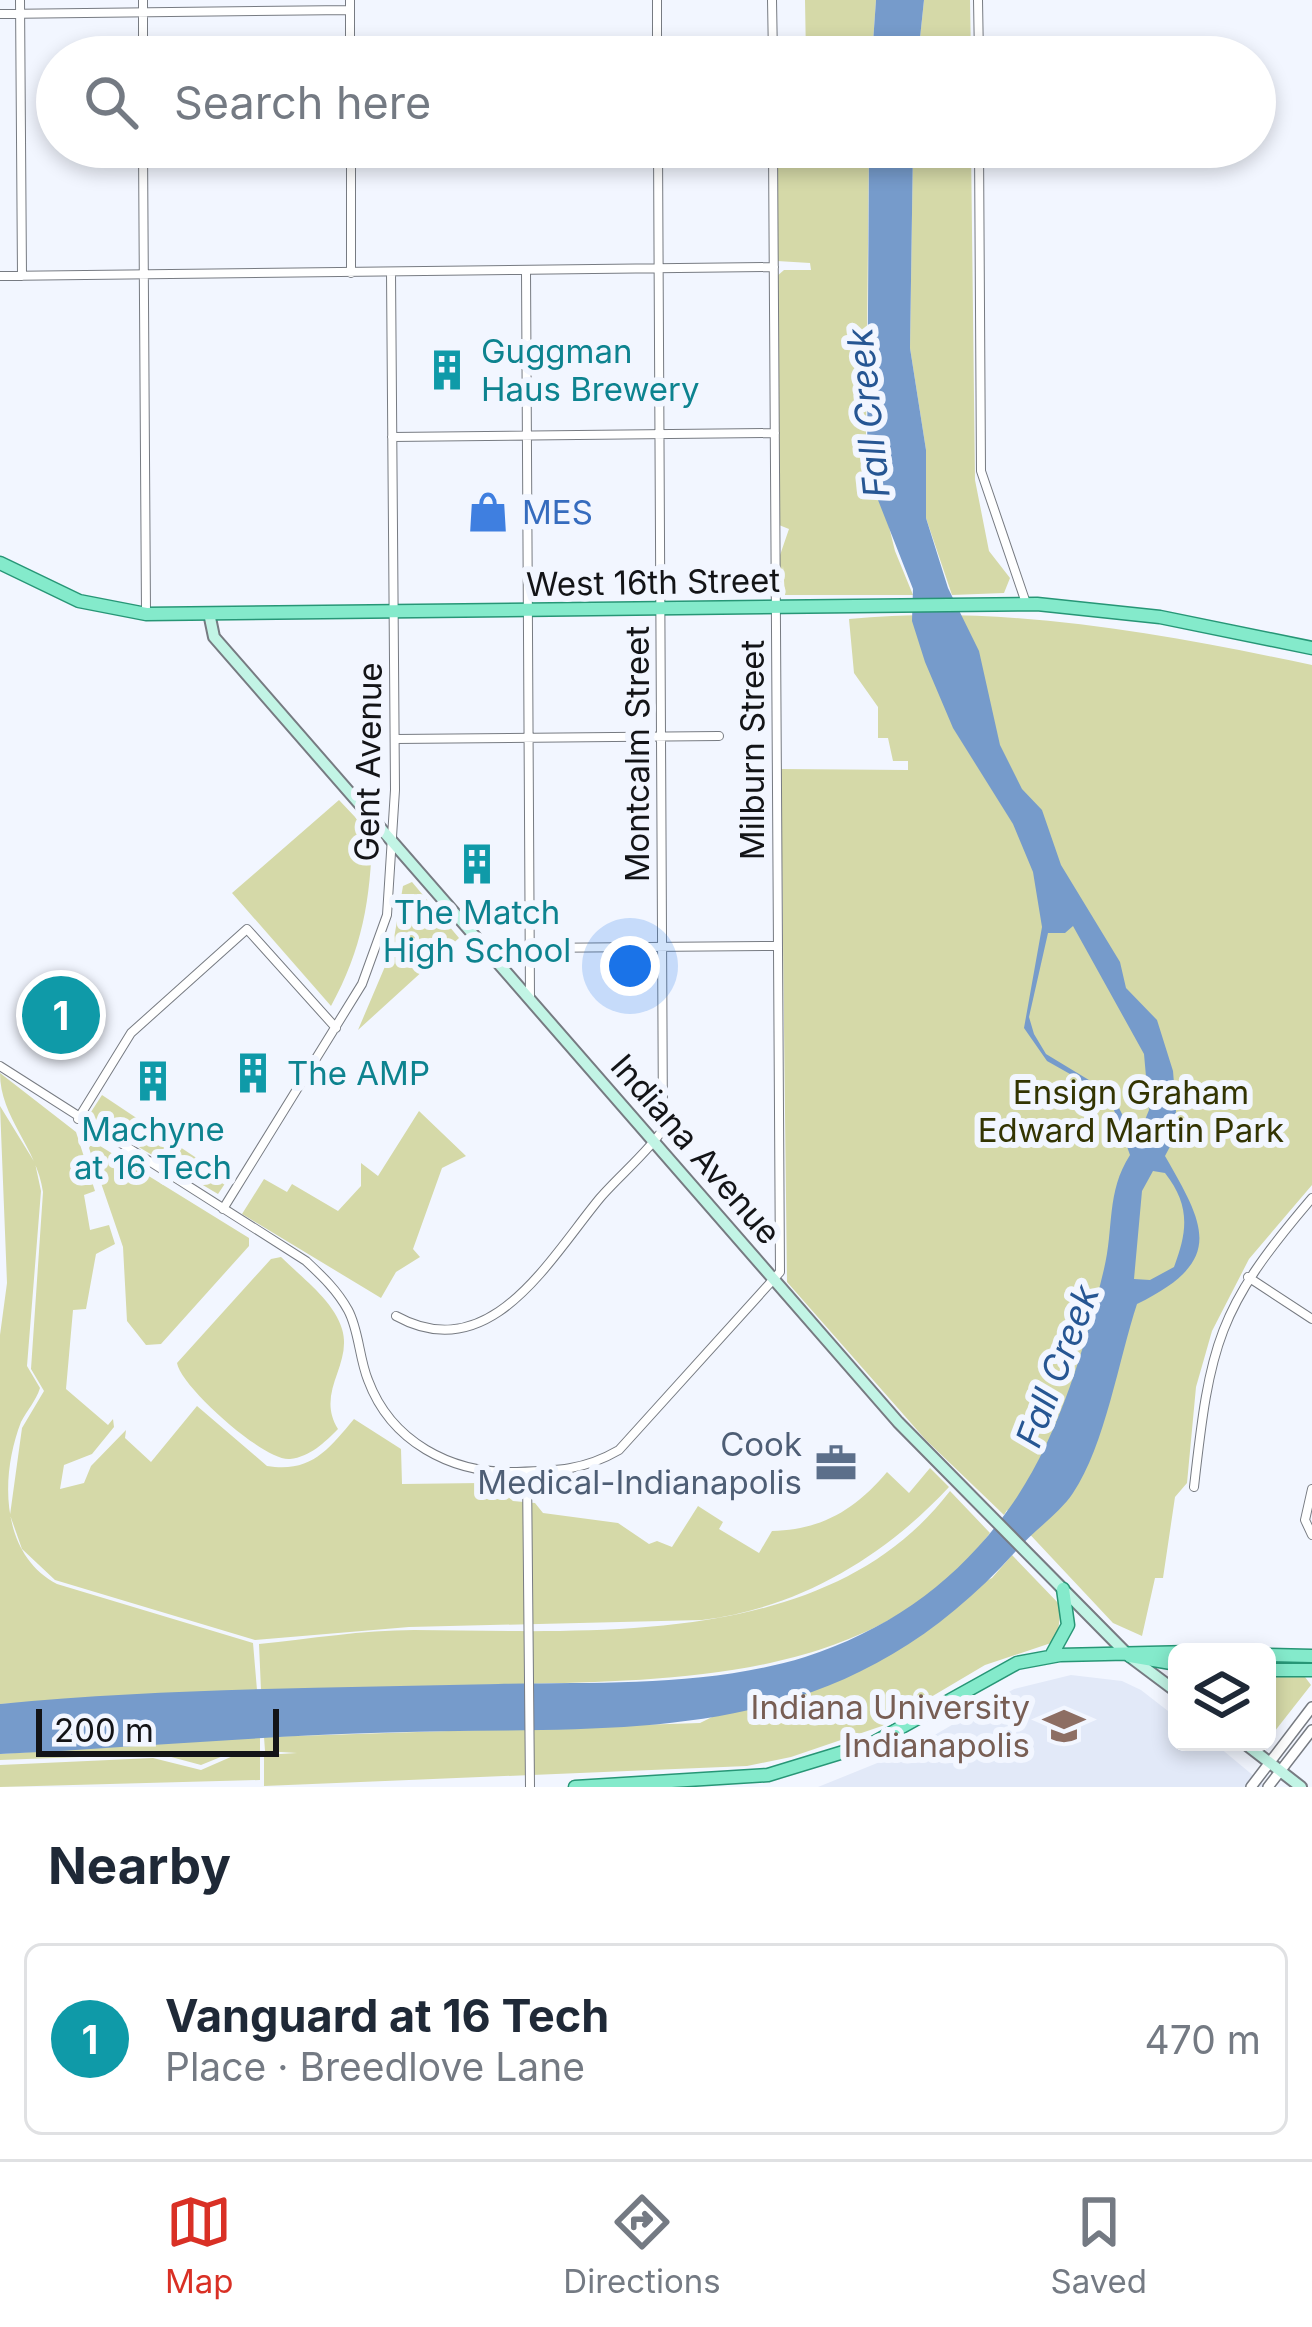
<!DOCTYPE html>
<html lang="en">
<head>
<meta charset="utf-8">
<style>
  :root { --surface:#fff; --page:#f2f2f3; --text:#1f2937; --muted:#747a83; --line:#e0e1e3; --accent:#d93025 }
  body { margin:0; font-family:Inter,sans-serif; background:var(--page); color:var(--text) }
  .controls { position:absolute; right:36px; bottom:36px; display:grid; overflow:hidden; border-radius:18px; box-shadow:0 6px 18px #0003 }
  .controls button { width:108px; height:108px; display:grid; place-items:center; padding:0; border:0; border-bottom:3px solid var(--line); background:var(--surface); color:var(--text); font:60px sans-serif }
  .scale { position:absolute; left:36px; bottom:30px; width:243px; box-sizing:border-box; padding-left:12px; border:6px solid #131417; border-top:0; font-size:33px; line-height:42px; white-space:nowrap; color:#131417; -webkit-text-stroke:9px #f2f6ff; paint-order:stroke }
  .you { position:absolute; left:630px; top:966px; width:42px; height:42px; margin:-30px; border:9px solid #fff; border-radius:50%; background:#1a73e8; box-shadow:0 0 0 18px #1a73e833 }
  .badge { display:grid; place-items:center; width:78px; height:78px; border-radius:50%; background:var(--accent); color:#fff; font-size:39px; font-weight:700 }
  .pin { position:absolute; translate:-50% -50%; border:6px solid #fff; box-shadow:0 3px 12px #0006 }
  .list { margin:0; padding:0; list-style:none }
  h2 { display:flex; justify-content:space-between; align-items:center; height:156px; margin:0; padding:0 48px; font-size:51px }
  h2 small { font-size:39px; font-weight:400; color:var(--muted) }
  .list li { display:grid; grid-template-columns:78px 1fr auto; gap:36px; align-items:center; box-sizing:border-box; height:192px; margin:0 24px 24px; padding:0 24px; border:3px solid var(--line); border-radius:18px }
  .list b { display:block; font-size:45px; white-space:nowrap }
  .list p { margin:0; font-size:39px; white-space:nowrap; color:var(--muted) }
  .list em { font-size:39px; font-style:normal; color:var(--muted) }
  .icon { flex:none; width:66px; height:66px; fill:none; stroke:currentColor; stroke-width:2; stroke-linecap:round; stroke-linejoin:round }
  .map { position:relative; flex:none; width:1312px; height:1787px; overflow:hidden }
  .search { position:absolute; background:var(--surface); box-shadow:0 6px 18px #0003; left:36px; right:36px; top:36px; height:132px; display:flex; align-items:center; gap:30px; box-sizing:border-box; padding:0 42px; border-radius:66px; color:var(--muted); font-size:45px }
  .sheet { height:372px; background:var(--surface) }
  nav { display:flex; justify-content:space-around; align-items:center; box-sizing:border-box; height:168px; border-top:3px solid var(--line); background:var(--surface); font-size:33px; color:var(--muted) }
  nav a { display:grid; justify-items:center; gap:6px }
  nav .on { color:var(--accent) }
  .map>svg:first-child { display:block }
</style>
</head>
<body>
<div class="map">
<svg width="1312" height="1787" viewBox="0 0 1312 1787">
  <rect width="100%" height="100%" fill="#f2f6ff"/>
  <!-- built -->
  <path fill="#e2e9f8" d="M1071,1675L1122,1681L1141,1690L1177,1718V1742H1213L1267,1787H818L907,1751L1014,1689Z"/>
  <!-- green -->
  <path fill="#d5d9a8" d="M805,0H876L872,57H806Z
    M924,0H970L971,57H918Z
    M776,147H869L866,434L895,551L913,595H785L783,566L780,592L779,558L789,529L779,525L776,277L784,270H811L810,263L777,261Z
    M913,147H971L975,480L989,551L1010,578L1004,593L952,595L926,518V450L910,348Z
    M849,619C1002,604 1161,633 1312,665V1185L1249,1259L1212,1331L1196,1387L1187,1483L1175,1497L1163,1578H1155L1142,1636L1113,1623L1007,1510L1004,1515L925,1439L787,1282L781,769L908,770V761H893L888,738H878V707L854,673Z
    M339,800L372,835C371,898 362,950 331,1006L232,893Z
    M412,882L459,938L358,1030L392,950L403,886Z
    M0,1073L76,1132L95,1191L84,1195L90,1230L109,1225L115,1244L96,1254L86,1309L73,1310L66,1389L108,1425L113,1419L114,1427L92,1454L64,1465L60,1489L84,1483L91,1466L126,1430L125,1438L151,1462L197,1406L267,1466C311,1473 328,1450 354,1419L401,1449L402,1484L481,1483L486,1495L504,1493L513,1501L535,1503L543,1513L618,1523L649,1544L657,1541L672,1547L698,1506L723,1522L719,1529L759,1553L772,1531C822,1530 856,1509 887,1472L909,1493L930,1468L949,1487C884,1557 799,1608 702,1620L409,1627L255,1640L55,1580L22,1549L10,1515L22,1428L44,1391L31,1369L43,1192C37,1147 0,1118 0,1073Z
    M102,1095L228,1179L218,1194L93,1120L91,1112Z
    M0,1106L35,1163L41,1191L27,1366L40,1388C36,1401 27,1410 21,1422C0,1476 0,1554 57,1584L253,1643L257,1690L0,1704V1335L7,1283Z
    M419,1111L466,1156L442,1168L413,1249L420,1257L396,1272L381,1298L242,1214L264,1179L287,1192L292,1184L338,1211L361,1186V1163L378,1176Z
    M92,1141L249,1238V1246L161,1344L146,1345L127,1321L123,1247L89,1148Z
    M281,1257C301,1277 334,1301 342,1329C353,1365 315,1392 338,1429C325,1442 310,1457 290,1459C265,1462 181,1387 177,1363L271,1259Z
    M950,1491L990,1533C880,1679 685,1680 519,1684C433,1686 347,1688 261,1690L259,1644C310,1639 362,1630 414,1630C591,1631 829,1650 950,1491Z
    M1012,1555L1061,1606L1057,1641L985,1665L882,1726L791,1757L747,1766L264,1786V1755L297,1753L265,1751L264,1737L700,1723L992,1578Z
    M1267,1677H1305L1311,1685L1267,1741Z
    M260,1737V1751L233,1752L201,1765L160,1754L0,1760V1754Z
    M260,1754V1780L0,1787V1765L153,1758L201,1770L233,1756Z"/>
  <!-- water -->
  <path fill="#769bcb" fill-rule="evenodd" d="M876,0H924L918,57H872Z
    M869,147H913L910,348L926,450V518L948,588L979,651L1000,745L1022,789L1042,810L1061,865L1120,962L1126,988L1157,1020L1173,1071L1176,1108L1175,1137L1165,1156C1206,1227 1225,1261 1137,1304C1119,1358 1105,1446 1073,1493C1059,1514 1033,1531 1016,1551C830,1758 623,1724 371,1733C247,1737 124,1748 0,1754V1704C165,1688 332,1688 498,1684C599,1682 708,1687 805,1657C895,1628 965,1575 1017,1497C1060,1432 1086,1344 1104,1269C1114,1229 1106,1192 1130,1155L1109,1096L1047,1061L1024,1028L1042,927L1033,872L1013,824L953,728L925,662L912,621L913,589L867,472ZM1073,926L1144,1054L1149,1110L1136,1142L1112,1094L1046,1054L1034,1034L1029,1017L1048,933H1065ZM1153,1171L1165,1173C1190,1205 1188,1230 1174,1267L1150,1280L1134,1279L1142,1191Z"/>
  <g fill="none" stroke-linecap="round" stroke-linejoin="round">
    <!-- minor casing -->
    <g stroke="#777b82" stroke-width="10">
      <path id="minor" d="M20,0L22,276
        M143,0V57
        M350,0V57
        M657,0V57
        M772,0L773,57
        M978,0L979,57
        M0,14L350,10
        M143,147L146,613
        M351,147V273
        M979,147L981,471L1026,603
        M526,271L530,998
        M0,276L774,267
        M392,437L775,433
        M395,739L719,736
        M530,948L777,946
        M0,1066L306,1261C322,1276 337,1290 348,1310C359,1330 359,1358 368,1380C391,1442 451,1473 513,1472C554,1471 583,1471 619,1450L780,1272L773,147
        M78,1119L131,1033L247,929L336,1028
        M223,1209L362,984L387,915L395,790L391,272
        M1248,1277L1312,1319
        M396,1316C490,1368 548,1261 600,1198C617,1178 651,1149 663,1129L658,147
        M527,1472L530,1787
        M1194,1487C1210,1344 1217,1309 1312,1198
        M1312,1489L1305,1520L1312,1535"/>
    </g>
    <!-- tertiary casing -->
    <g stroke="#777b82" stroke-width="12">
      <path id="tertiary" d="M1251,1787L1312,1707
        M1268,1787L1312,1730"/>
    </g>
    <!-- secondary casing -->
    <g stroke="#777b82" stroke-width="14">
      <path id="secondary" d="M209,613L214,637L898,1422L1129,1656L1177,1692
        M1243,1742L1301,1787"/>
    </g>
    <!-- primary casing -->
    <g stroke="#279676" stroke-width="15">
      <path id="primary" d="M0,563L79,601L146,614L1037,604L1160,617L1312,648
        M1267,1655L1312,1656
        M1051,1656L1068,1625L1063,1589
        M1130,1656L1177,1664
        M1267,1670H1312
        M575,1787L768,1775L873,1743L1017,1663L1060,1655L1193,1652"/>
    </g>
    <!-- minor -->
    <use href="#minor" stroke="#fff" stroke-width="8"/>
    <!-- tertiary -->
    <use href="#tertiary" stroke="#fff" stroke-width="9"/>
    <!-- secondary -->
    <use href="#secondary" stroke="#c2f4e5" stroke-width="10"/>
    <!-- primary -->
    <use href="#primary" stroke="#84eacb" stroke-width="12"/>
  </g>
  <!-- icons -->
  <defs>
    <g id="building-bare" transform="scale(3.24)"><path d="M-4-6H4V6H1V3H-1V6H-4ZM-2.5-4.3h1.7v1.8h-1.7ZM.8-4.3h1.7v1.8H.8ZM-2.5-1h1.7V.8h-1.7ZM.8-1h1.7V.8H.8Z" fill="#0f9aa8" stroke="#f2f6ff" stroke-width="2.5" paint-order="stroke"/></g>
    <g id="shop-bare" transform="scale(3.24)"><path d="M-5-2.5h2.3a2.7 3.5 0 0 1 5.4 0H5L5.5 6h-11ZM-1.5-2.5h3a1.5 2.3 0 0 0-3 0Z" fill="#3f7fe0" stroke="#f2f6ff" stroke-width="2.5" paint-order="stroke"/></g>
    <g id="office-bare" transform="scale(3.24)"><path d="M-6-3h4V-5.5h4V-3h4V5H-6ZM-1-4.5V-3h2v-1.5ZM-6 0V1H6V0Z" fill="#5c6f8a" stroke="#f2f6ff" stroke-width="2.5" paint-order="stroke"/></g>
    <g id="university-bare" transform="scale(3.24)"><path d="M0-5L7-2L0 1L-7-2ZM-4 1L0 2.5L4 1V4Q0 6-4 4Z" fill="#8d6e63" stroke="#f2f6ff" stroke-width="2.5" paint-order="stroke"/></g>
  </defs>
  <g fill-rule="evenodd">
    <use href="#building-bare" x="447" y="370"/>
    <use href="#shop-bare" x="488" y="512"/>
    <use href="#building-bare" x="477" y="864"/>
    <use href="#building-bare" x="253" y="1073"/>
    <use href="#building-bare" x="153" y="1081"/>
    <use href="#office-bare" x="836" y="1463"/>
    <use href="#university-bare" x="1064" y="1726"/>
  </g>
  <g text-anchor="middle" dominant-baseline="central" stroke-width="12" stroke-linejoin="round" paint-order="stroke">
    <!-- culture labels -->
    <g font-size="33" fill="#0d838f" stroke="#f2f6ff" text-anchor="start">
      <text x="481" y="351">Guggman<tspan x="481" dy="38">Haus Brewery</tspan></text>
      <text x="477" y="912" text-anchor="middle">The Match<tspan x="477" dy="38">High School</tspan></text>
      <text x="287" y="1073">The AMP</text>
      <text x="153" y="1129" text-anchor="middle">Machyne<tspan x="153" dy="38">at 16 Tech</tspan></text>
    </g>
    <!-- shop labels -->
    <g font-size="33" fill="#366cbe" stroke="#f2f6ff" text-anchor="start">
      <text x="522" y="512">MES</text>
    </g>
    <!-- street labels -->
    <g font-size="33" fill="#131417" stroke="#f2f6ff">
      <text transform="translate(653 582) rotate(-1)">West 16th Street</text>
      <text transform="translate(752 750) rotate(-90)">Milburn Street</text>
      <text transform="translate(637 754) rotate(-90)">Montcalm Street</text>
      <text transform="translate(368 762) rotate(-89)">Gent Avenue</text>
      <text transform="translate(696 1149) rotate(49)">Indiana Avenue</text>
    </g>
    <!-- park labels -->
    <g font-size="33" fill="#333402" stroke="#f2f6ff">
      <text x="1131" y="1092">Ensign Graham<tspan x="1131" dy="38">Edward Martin Park</tspan></text>
    </g>
    <!-- service labels -->
    <g font-size="33" fill="#4e5e75" stroke="#f2f6ff" text-anchor="end">
      <text x="802" y="1444">Cook<tspan x="802" dy="38">Medical-Indianapolis</tspan></text>
    </g>
    <!-- education labels -->
    <g font-size="33" fill="#785e54" stroke="#f2f6ff" text-anchor="end">
      <text x="1030" y="1707">Indiana University<tspan x="1030" dy="38">Indianapolis</tspan></text>
    </g>
    <!-- water labels -->
    <g font-size="36" font-style="italic" fill="#265693" stroke="#f2f6ff">
      <text transform="translate(868 413) rotate(-96)">Fall Creek</text>
      <text transform="translate(1057 1366) rotate(-69)">Fall Creek</text>
    </g>
  </g>
</svg>
<div class="controls">
<button><svg class="icon" aria-label="layers" viewBox="0 0 24 24"><path d="M12 4l9 5-9 5-9-5zM3 14l9 5 9-5"/></svg></button>
</div>
<div class="scale">200 m</div>
<div class="you"></div>
<div class="pin badge" style="left:61px;top:1015px;background:#0f9aa8">1</div>
<div class="search"><svg class="icon" aria-label="search" viewBox="0 0 24 24"><circle cx="10" cy="10" r="6"/><path d="M15 15l6 6"/></svg>Search here</div>
</div>
<section class="sheet">
<h2>Nearby<small></small></h2>
<ul class="list">
<li><span class="badge" style="background:#0f9aa8">1</span><div><b>Vanguard at 16 Tech</b><p>Place · Breedlove Lane</p></div><em>470 m</em></li>
</ul>
</section>
<nav>
<a class="on"><svg class="icon" aria-label="map" viewBox="0 0 24 24"><path d="M3 6l6-2 6 2 6-2v14l-6 2-6-2-6 2zM9 4v14M15 6v14"/></svg>Map</a>
<a><svg class="icon" aria-label="directions" viewBox="0 0 24 24"><path d="M12 3l9 9-9 9-9-9zM9 14v-3h6M13 9l2 2-2 2"/></svg>Directions</a>
<a><svg class="icon" aria-label="saved" viewBox="0 0 24 24"><path d="M7 4h10v16l-5-4-5 4z"/></svg>Saved</a>
</nav>
</body>
</html>
